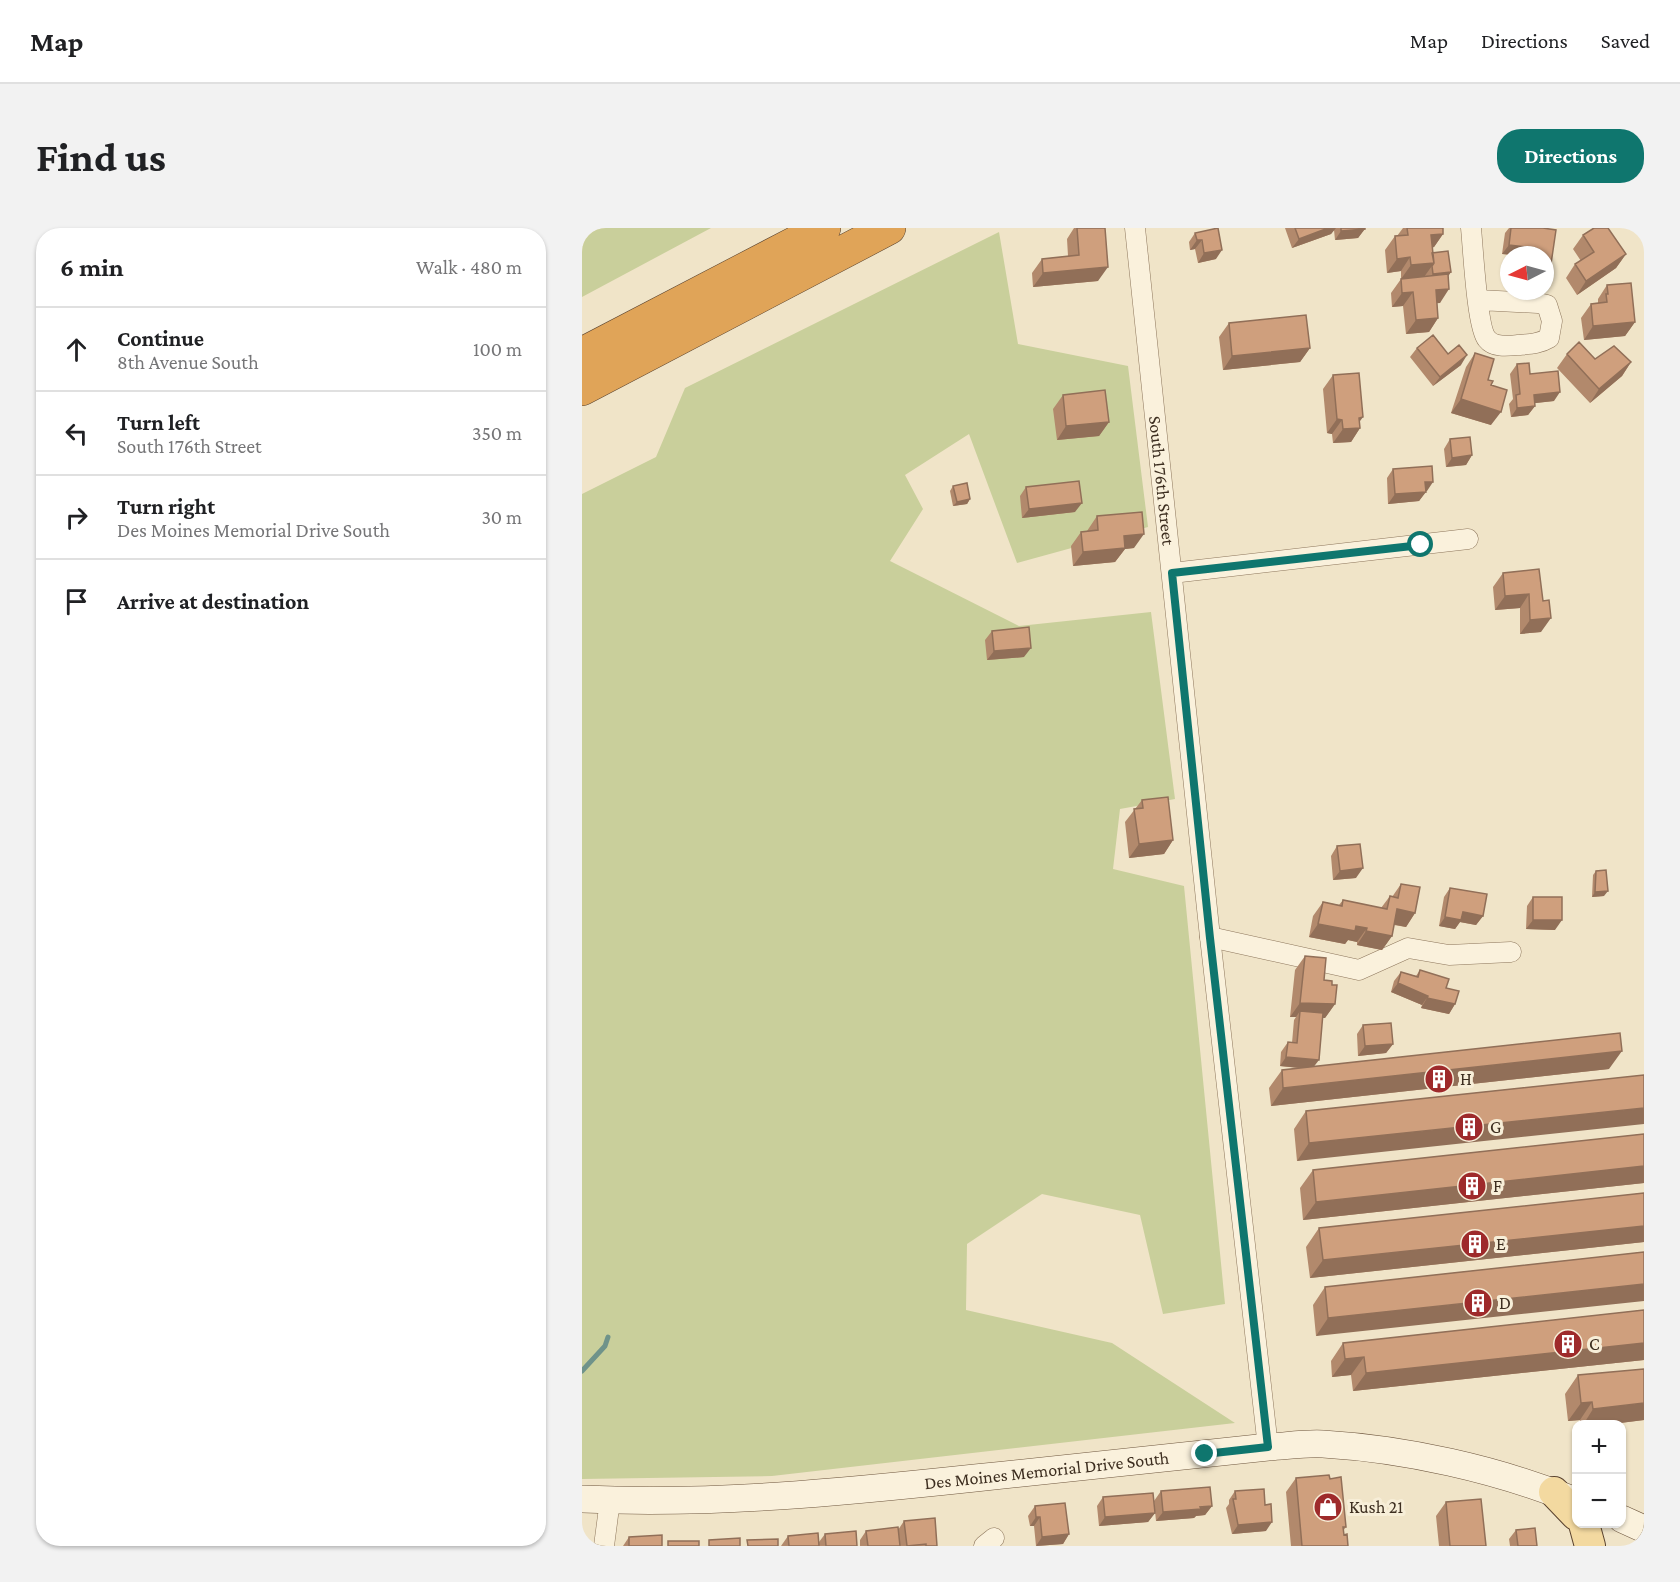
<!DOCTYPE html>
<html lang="en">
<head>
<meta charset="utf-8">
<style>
  :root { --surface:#fff; --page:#f2f2f2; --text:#202124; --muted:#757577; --line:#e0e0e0; --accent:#0f766e }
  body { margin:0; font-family:"Crimson Pro",serif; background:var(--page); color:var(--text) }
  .controls { position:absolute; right:18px; bottom:18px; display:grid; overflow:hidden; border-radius:12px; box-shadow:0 2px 4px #0004 }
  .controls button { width:54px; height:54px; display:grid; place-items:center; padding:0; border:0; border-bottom:2px solid var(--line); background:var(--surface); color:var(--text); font:30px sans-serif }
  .compass { position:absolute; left:918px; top:18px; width:54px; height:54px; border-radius:50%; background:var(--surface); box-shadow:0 2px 4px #0004; rotate:264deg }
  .stop { position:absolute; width:18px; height:18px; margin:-14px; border:4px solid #0f766e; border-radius:50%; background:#fff }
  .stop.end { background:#0f766e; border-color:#fff; box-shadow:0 2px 6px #0008 }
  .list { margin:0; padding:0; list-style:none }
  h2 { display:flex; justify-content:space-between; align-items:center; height:78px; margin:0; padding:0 24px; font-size:26px }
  h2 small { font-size:20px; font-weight:400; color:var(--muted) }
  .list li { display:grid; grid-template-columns:39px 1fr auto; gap:18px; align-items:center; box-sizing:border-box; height:84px; padding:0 24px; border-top:2px solid var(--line) }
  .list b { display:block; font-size:22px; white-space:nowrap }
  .list p { margin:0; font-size:20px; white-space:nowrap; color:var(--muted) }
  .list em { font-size:20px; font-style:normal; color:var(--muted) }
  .icon { flex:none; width:33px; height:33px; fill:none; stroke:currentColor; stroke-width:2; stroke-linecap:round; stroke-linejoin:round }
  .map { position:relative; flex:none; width:1062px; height:1318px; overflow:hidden; border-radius:24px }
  header { display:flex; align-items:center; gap:36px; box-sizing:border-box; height:84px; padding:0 30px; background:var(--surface); border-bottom:2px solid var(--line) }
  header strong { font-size:28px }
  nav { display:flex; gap:33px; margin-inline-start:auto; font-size:21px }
  .intro { display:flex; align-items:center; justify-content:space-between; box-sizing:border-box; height:144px; padding:0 36px }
  h1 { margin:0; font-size:42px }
  .button { padding:15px 27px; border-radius:24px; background:var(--accent); color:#fff; font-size:21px; font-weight:700 }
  main { display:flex; gap:36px; padding:0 36px }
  aside { flex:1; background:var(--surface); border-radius:24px; box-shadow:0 2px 4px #0004 }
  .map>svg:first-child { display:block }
</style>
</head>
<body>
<header>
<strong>Map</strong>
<nav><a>Map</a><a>Directions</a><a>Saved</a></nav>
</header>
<div class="intro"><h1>Find us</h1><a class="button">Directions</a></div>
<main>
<aside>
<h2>6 min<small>Walk · 480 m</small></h2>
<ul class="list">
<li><svg class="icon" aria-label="ahead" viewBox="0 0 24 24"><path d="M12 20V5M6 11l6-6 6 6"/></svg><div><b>Continue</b><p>8th Avenue South</p></div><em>100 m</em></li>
<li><svg class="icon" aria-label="left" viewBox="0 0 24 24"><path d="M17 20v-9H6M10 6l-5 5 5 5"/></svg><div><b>Turn left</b><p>South 176th Street</p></div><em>350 m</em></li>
<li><svg class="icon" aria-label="right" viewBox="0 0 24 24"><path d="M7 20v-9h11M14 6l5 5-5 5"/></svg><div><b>Turn right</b><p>Des Moines Memorial Drive South</p></div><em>30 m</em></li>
<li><svg class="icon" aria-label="arrive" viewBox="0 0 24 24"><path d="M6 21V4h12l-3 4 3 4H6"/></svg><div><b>Arrive at destination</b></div></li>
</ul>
</aside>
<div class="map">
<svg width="1062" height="1318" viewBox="0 0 1062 1318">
  <rect width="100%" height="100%" fill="#f0e4c8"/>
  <!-- green -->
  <path fill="#c9cf9b" d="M0,0H129L0,69Z
    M417,4L436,116L546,138L566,299L435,335L387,206L323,247L341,281L308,333L437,398L569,384L593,571L538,581L531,641L602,658L643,1076L581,1086L558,987L460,966L385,1016L384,1082L530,1115L653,1195L190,1248L0,1251V266L74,229L103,160Z"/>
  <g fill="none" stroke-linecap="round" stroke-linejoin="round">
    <!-- stream -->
    <path stroke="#6f938a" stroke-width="5" d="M0,1143L23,1118L26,1109"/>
    <!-- street casing -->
    <g stroke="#8d765c" stroke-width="21">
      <g id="street">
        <path id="s1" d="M553,0L628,709L686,1219"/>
        <path d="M889,0C891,19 895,100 905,111C912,120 926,118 936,117C948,116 957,116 967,110L970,93L965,77L956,75L897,72"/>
        <path d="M590,345L886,311"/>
        <path d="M628,709L777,742L826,720L867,727L929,724"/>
        <path d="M22,1318L28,1272"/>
        <path d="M402,1318L412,1310"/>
      </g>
    </g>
    <!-- secondary casing -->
    <g stroke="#6f573f" stroke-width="28">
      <g id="secondary">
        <path id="s2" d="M0,1271C132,1277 262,1264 393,1250C491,1240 589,1229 686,1219C704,1218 723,1215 741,1216C824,1221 914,1241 991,1272"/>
        <path d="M1040,1291L1062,1301"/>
      </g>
    </g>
    <!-- primary casing -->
    <g stroke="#5b4430" stroke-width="32">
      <path id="primary" d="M972,1264L994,1287
        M1002,1296L1008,1318"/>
    </g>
    <!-- highway casing -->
    <g stroke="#5b4430" stroke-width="34">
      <path id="highway" d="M0,126L242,0
        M0,161L307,0"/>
    </g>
    <!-- street -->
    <use href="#street" stroke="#faf1dc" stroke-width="20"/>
    <!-- secondary -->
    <use href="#secondary" stroke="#faf1dc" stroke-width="27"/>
    <!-- primary -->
    <use href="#primary" stroke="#f3d9a0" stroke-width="30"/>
    <!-- highway -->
    <use href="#highway" stroke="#e0a458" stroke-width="33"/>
  </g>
  <!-- wall -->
  <path fill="#b2896c" d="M492,0H523L516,53L451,59L450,45L460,31L486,28L485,11Z
    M703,0H783L776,10L753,12L752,2L749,6L710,20Z
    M821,0H861V6L852,19L850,20V25L869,44L866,48L858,75H855L856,90L847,104L824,106L821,78L810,79L809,65L819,51V43L805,45L803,22L813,8H815Z
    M927,0H961L969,36L963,44V27H927L920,26L923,5Z
    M613,5L634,31L616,35L613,21L608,22L607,14Z
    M1001,7L1044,26L1034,40L995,67L984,50L993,36L999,33L991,21Z
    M1025,57L1053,94L1043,108L1002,112L999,90L1009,76L1016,75V71Z
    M647,95L728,120L718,134L641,142L637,109Z
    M835,120L866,126L879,137L851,158L828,129Z
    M893,125L909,157V197L869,185L884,139Z
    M985,126L1013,131L1049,134L1040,148L1008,175L975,140Z
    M935,136L948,146L972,173L953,175V178L946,187L929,189L927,176L931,171L928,146Z
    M751,147L778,200L769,214L751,215L750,206L745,205L741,161Z
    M481,167L527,194L517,208L475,212L471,181Z
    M868,211L890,227L884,237L864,239L862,221Z
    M811,241L845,263H844L837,273L806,276L805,250Z
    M371,258L388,271L385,276L371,278L368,263Z
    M444,259L493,284L440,290L438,268Z
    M515,288L552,320L543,321L533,334L491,338L489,318L499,304L505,303Z
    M921,345L961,373L959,404L938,406V380L913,382L911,359Z
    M410,403L442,429L405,432L403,412Z
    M560,572L591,612L582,626L547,630L543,594Z
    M755,618L774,650L751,652L749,628Z
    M1014,643L1022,668L1010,669L1011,647Z
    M819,656L833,685L824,699L812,697L810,708L800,722L775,717V714L766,712L763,716L727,709L731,688L741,674L757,677L761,672L799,680L808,668L810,669Z
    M868,660L901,688L894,697L878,694L873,701L857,698L862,669Z
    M951,669L973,702L944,701L945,678Z
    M723,728L742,752L750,757L753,776L743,790H741L732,838L1027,841L689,878L687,860L700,842L716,840L698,838L699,824L706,814L710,815L712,792L714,789H708L713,742Z
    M838,742L864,760L873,776L867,786L839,780L840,777L809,764L812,753L819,744L834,748Z
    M781,797L811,816L804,825L776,828L775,806Z
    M1062,847L715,933L712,901L724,883Z
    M1062,906V955L721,992L718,960L731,942Z
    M1062,965V1014L728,1050L724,1019L737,1000Z
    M1062,1024L734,1108L731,1077L743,1059Z
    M1062,1082V1132L771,1163L769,1147L750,1149L749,1133L761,1115Z
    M996,1147L1062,1192L1022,1197H998V1192L986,1193L983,1166Z
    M714,1250L748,1251L764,1299L761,1303L762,1307L766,1318H709L704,1264Z
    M579,1263L630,1278L623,1287L614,1288L612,1290L574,1293L572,1273Z
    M653,1263L683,1277L684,1303L650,1306L644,1280L647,1276V1272Z
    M521,1269L573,1285L566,1294L517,1298L515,1278Z
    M864,1274L904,1318H857L854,1288Z
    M453,1278L487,1306L481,1316L454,1318L452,1298H448L446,1288Z
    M322,1293L355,1318H278V1312L284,1303L316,1302Z
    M934,1302L955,1318H928L927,1311Z
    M243,1306L275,1318H199L206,1308L237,1314Z
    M47,1309L80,1318H41Z"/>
  <!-- shaded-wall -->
  <path fill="#916f58" d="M746,0H754L749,6L710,20L717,11Z
    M783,1L776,10L753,12L759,3Z
    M861,6L852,19L839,21L849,7Z
    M615,12H620L613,21L608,22Z
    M927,17L953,20L948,27L920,26Z
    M640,22L634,31L616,35L622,25Z
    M1044,26L1034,40L995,67L1004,53Z
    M828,29L819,43L805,45L815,31Z
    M852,35L842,49L819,51L829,37Z
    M963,35L969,36L963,44Z
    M526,39L516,53L451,59L461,45Z
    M869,44L862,54L844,55L851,46Z
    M867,61L858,75L844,76L854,62Z
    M831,64L821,78L810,79L820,65Z
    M856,90L847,104L824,106L834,92Z
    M1053,94L1043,108L1002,112L1011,98Z
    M728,120L718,134L641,142L650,128Z
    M885,127L879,137L851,158L858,149Z
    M1049,134L1040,148L1008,175L1017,161Z
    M978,164L972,173L945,176L952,167Z
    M879,171L919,184L909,197L869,185Z
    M953,178L946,187L929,189L935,180Z
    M781,189L773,200H778L769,214L751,215L761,201L777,190Z
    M755,191L760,192L750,206L745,205Z
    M527,194L517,208L475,212L484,198Z
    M890,227L884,237L864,239L870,230Z
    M843,254H851L845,263L836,264Z
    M844,264L837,273L806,276L813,266Z
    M388,271L385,276L371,278L375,274Z
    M500,275L493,284L440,290L447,281Z
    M562,306L552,320L543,321L533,334L491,338L501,324L542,308Z
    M947,366L938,380L913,382L923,368Z
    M969,390L959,404L938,406L948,392Z
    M449,420L442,429L405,432L412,423Z
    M591,612L582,626L547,630L557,616Z
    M781,640L774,650L751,652L758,643Z
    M1026,663L1022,668L1010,669L1013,664Z
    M815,681L833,685L824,699L805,695Z
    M881,684L901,688L894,697L878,694L873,701L857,698L863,689Z
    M951,692H980L973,702L944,701Z
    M736,696L774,698L785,700L775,714L766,712L763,716L727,709Z
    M784,703L810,708L800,722L775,717Z
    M816,755L846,768L840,777L809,764Z
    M845,770L873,776L867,786L839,780Z
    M718,775L753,776L743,790L718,789V783L714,789H708Z
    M811,816L804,825L776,828L783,818Z
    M1040,823L1027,841L689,878L701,860Z
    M704,829L737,832L730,841L698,838Z
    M1062,880V896L715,933L727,915Z
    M1062,938V955L721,992L734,974Z
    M1062,998V1014L728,1050L741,1032Z
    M1062,1056V1073L734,1108L746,1090Z
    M1062,1115V1132L771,1163L784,1145Z
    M782,1129L769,1147L750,1149L763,1131Z
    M1010,1174L998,1192L986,1193L999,1175Z
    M1062,1175V1192L1022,1197H1001L1011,1181Z
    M630,1278L623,1287L614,1288L612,1290L574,1293L581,1284Z
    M573,1285L566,1294L517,1298L523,1289Z
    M454,1289H458L452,1298H448Z
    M690,1294L684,1303L650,1306L656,1297Z
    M487,1306L481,1316L454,1318L460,1309Z"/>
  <!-- building -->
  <path fill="#cf9f7d" stroke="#916f58" stroke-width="1.5" d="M495,0H523L526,39L461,45L460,31L497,27Z
    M636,0L640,22L622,25L620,12H615L613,5Z
    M713,0H746L717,11Z
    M759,0H783V1L759,3Z
    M825,0H861V6L849,7L852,35L829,37L828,29L815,31L813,8L826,7Z
    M929,0H961L974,2L969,36L963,35V27H952L953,20L927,17Z
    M1012,0H1026L1044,26L1004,53L993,36L1012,24L1001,7Z
    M866,23L869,44L851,46L850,38L852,35L850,25Z
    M866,46L867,61L854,62L856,90L834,92L831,64L820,65L819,51Z
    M1049,55L1053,94L1011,98L1009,76L1025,74L1024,66H1026L1025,57Z
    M724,87L728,120L650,128L647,95Z
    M851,107L866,126L877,117L885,127L858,149L835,120Z
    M997,114L1013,131L1032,118L1049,134L1017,161L985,126Z
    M893,125L912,131L906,152L911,153L909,157L925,162L919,184L879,171Z
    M947,135L948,146L976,143L978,164L952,167L953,178L935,180L934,167L938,166L935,136Z
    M777,145L781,189L777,190L778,200L761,201L760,192L755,191L751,147Z
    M523,162L527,194L484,198L481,167Z
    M888,209L890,227L870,230L868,211Z
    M850,238L851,254H843L844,264L813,266L811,241Z
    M497,253L500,275L447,281L444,259Z
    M385,255L388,271L375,274L371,258Z
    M560,284L562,306L542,308L543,320L501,324L499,304L516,302L515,288Z
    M957,341L961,373L967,372L969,390L948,392L947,366L923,368L921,345Z
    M447,399L449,420L412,423L410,403Z
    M586,569L591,612L557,616L552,581L561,580L560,572Z
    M778,616L781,640L758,643L755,618Z
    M1024,642L1026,663L1013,664L1014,643Z
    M819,656L838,659L833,685L815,681L810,708L784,703L785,700L774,698L773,703L736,696L741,674L760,678L761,672L805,681L808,668L816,670Z
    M868,660L905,666L901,688L881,684L879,692L863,689Z
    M951,669H980V692H951Z
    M723,728L744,730L742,752L750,753V757H755L753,776L718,775Z
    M838,742L867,751L864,760L877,763L873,776L845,770L846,768L816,755L819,744L836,749Z
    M718,783L741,785L737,832L704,829L706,814L715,815Z
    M809,795L811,816L783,818L781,797Z
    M1038,805L1040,823L701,860L700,842Z
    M1062,847V880L727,915L724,883Z
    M1062,906V938L734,974L731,942Z
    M1062,965V998L741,1032L737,1000Z
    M1062,1024V1056L746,1090L743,1059Z
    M1062,1082V1115L784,1145L782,1129L763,1131L761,1115Z
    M1062,1141V1175L1011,1181L1010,1174L999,1175L996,1147Z
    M747,1247L748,1251L759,1249L764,1299H761L762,1307L765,1306L766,1318H720L714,1250Z
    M628,1259L630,1278L618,1279L619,1281L581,1284L579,1263Z
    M682,1261L683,1277L689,1276L690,1294L656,1297L651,1271H654L653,1263Z
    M571,1265L573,1285L523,1289L521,1269Z
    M899,1271L904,1318H868L864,1274Z
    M483,1275L487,1306L460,1309L458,1289H454L453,1278Z
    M353,1290L355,1318H344V1316L325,1318L322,1293Z
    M316,1299L318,1318H286L284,1303Z
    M953,1300L955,1318H936L934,1302Z
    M274,1303L275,1318H244L243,1306Z
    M236,1305L237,1318H207L206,1308Z
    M80,1307V1318H47V1309Z
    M158,1310V1318H127V1312Z
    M196,1311V1318H166L165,1312Z
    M86,1313H117V1318H86Z"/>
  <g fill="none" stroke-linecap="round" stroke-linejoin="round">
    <!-- route -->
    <path stroke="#0f766e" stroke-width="8" d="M623,1226L686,1219L628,710L590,345L839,317"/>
  </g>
  <!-- icons -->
  <defs>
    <g id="building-disc" transform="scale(1.5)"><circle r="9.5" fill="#9e2a2b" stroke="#f7eed8"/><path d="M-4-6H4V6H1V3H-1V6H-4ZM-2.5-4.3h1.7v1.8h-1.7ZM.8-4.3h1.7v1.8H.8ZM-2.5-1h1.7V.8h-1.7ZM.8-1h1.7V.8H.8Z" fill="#fff"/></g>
    <g id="shop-disc" transform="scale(1.5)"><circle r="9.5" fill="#9e2a2b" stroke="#f7eed8"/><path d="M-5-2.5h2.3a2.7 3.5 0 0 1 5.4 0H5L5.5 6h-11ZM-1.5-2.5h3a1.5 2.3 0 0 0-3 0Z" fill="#fff"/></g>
  </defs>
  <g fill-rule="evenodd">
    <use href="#building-disc" x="857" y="851"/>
    <use href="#building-disc" x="887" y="899"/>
    <use href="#building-disc" x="890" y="958"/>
    <use href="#building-disc" x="893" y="1016"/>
    <use href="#building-disc" x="896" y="1075"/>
    <use href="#building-disc" x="986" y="1116"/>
    <use href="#shop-disc" x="746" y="1279"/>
  </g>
  <g text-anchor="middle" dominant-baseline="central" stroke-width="6" stroke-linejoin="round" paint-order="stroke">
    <!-- street labels -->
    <g font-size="18" fill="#3d2e20" stroke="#f7eed8">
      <text stroke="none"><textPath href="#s1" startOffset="254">South 176th Street</textPath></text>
      <text stroke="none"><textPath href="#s2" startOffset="466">Des Moines Memorial Drive South</textPath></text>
    </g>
    <!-- poi labels -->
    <g font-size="18" fill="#3d2e20" stroke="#f7eed8" text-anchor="start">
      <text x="878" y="851">H</text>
      <text x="908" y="899">G</text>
      <text x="911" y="958">F</text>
      <text x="914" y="1016">E</text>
      <text x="917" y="1075">D</text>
      <text x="1007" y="1116">C</text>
      <text x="767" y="1279">Kush 21</text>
    </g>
  </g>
</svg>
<div class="controls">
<button>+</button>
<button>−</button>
</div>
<svg class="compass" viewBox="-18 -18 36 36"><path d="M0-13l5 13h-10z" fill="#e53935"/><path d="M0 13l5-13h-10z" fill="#757577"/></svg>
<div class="stop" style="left:839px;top:317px"></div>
<div class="stop end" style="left:623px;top:1226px"></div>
</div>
</main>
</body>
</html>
